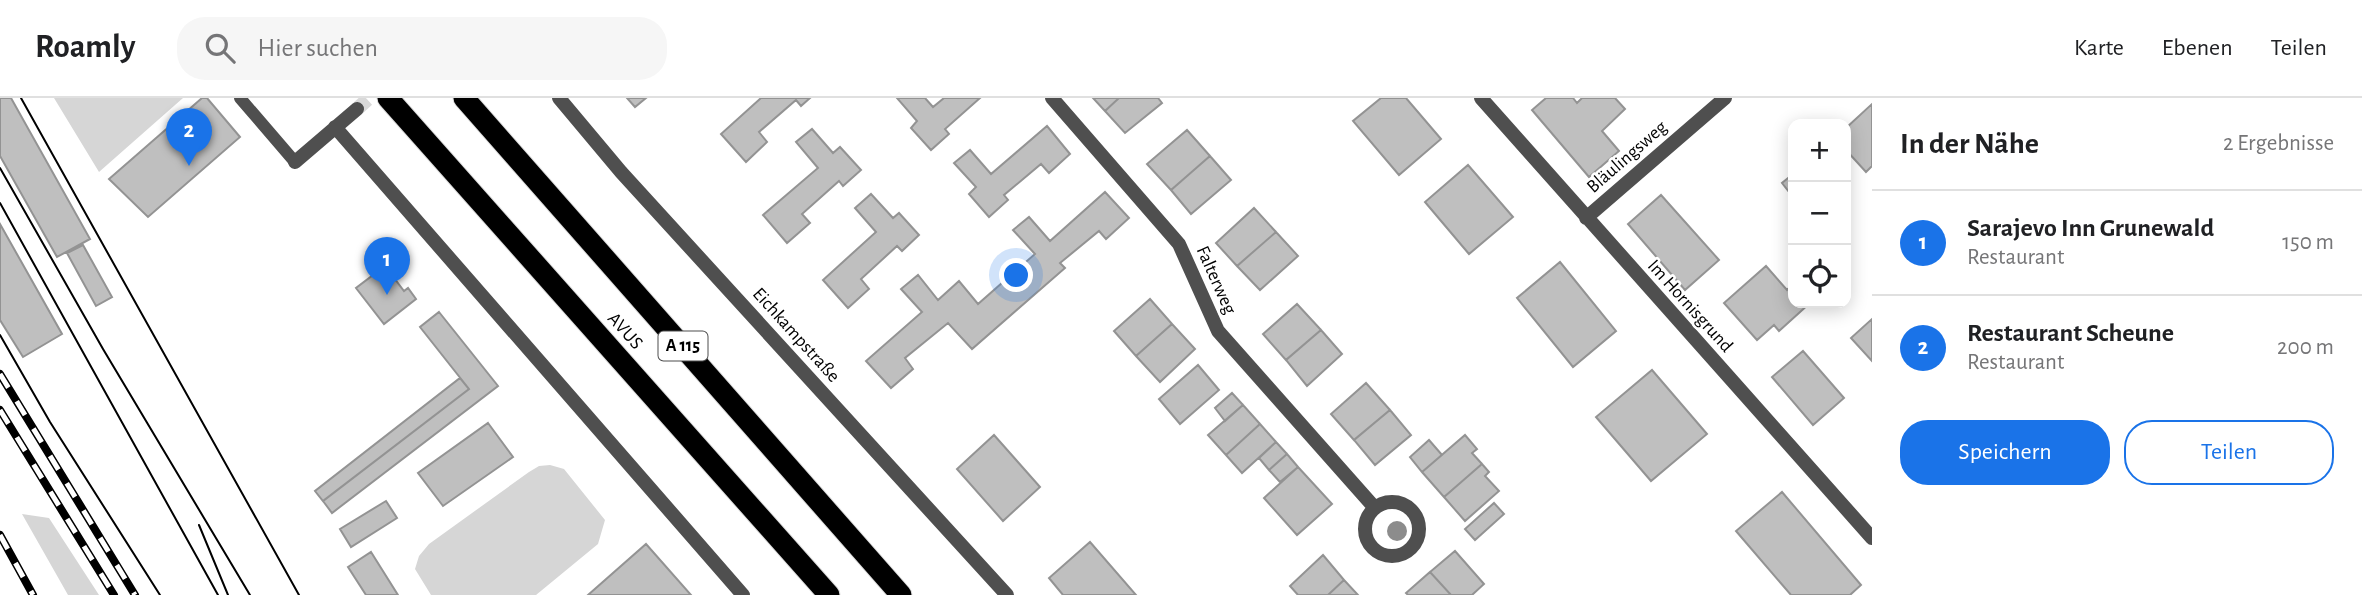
<!DOCTYPE html>
<html lang="de">
<head>
<meta charset="utf-8">
<style>
  :root { --surface:#fff; --page:#f6f6f6; --text:#202124; --muted:#757577; --line:#e0e0e0; --accent:#1a73e8 }
  body { margin:0; font-family:"Alegreya Sans",sans-serif; background:var(--page); color:var(--text) }
  .controls { position:absolute; right:21px; top:21px; display:grid; overflow:hidden; border-radius:14px; box-shadow:0 4px 18px #0003 }
  .controls button { width:63px; height:63px; display:grid; place-items:center; padding:0; border:0; border-bottom:2px solid var(--line); background:var(--surface); color:var(--text); font:35px sans-serif }
  .you { position:absolute; left:1017px; top:178px; width:24px; height:24px; margin:-18px; border:5px solid #fff; border-radius:50%; background:#1a73e8; box-shadow:0 0 0 10px #1a73e833 }
  .badge { display:grid; place-items:center; width:46px; height:46px; border-radius:50%; background:var(--accent); color:#fff; font-size:23px; font-weight:700 }
  .pin { position:absolute; translate:-50% -58px; filter:drop-shadow(0 2px 4px #0008) }
  .pin::after { content:''; position:absolute; top:37px; width:24px; height:21px; background:inherit; clip-path:polygon(0 0,100% 0,50% 100%) }
  .list { margin:0; padding:0; list-style:none }
  h2 { display:flex; justify-content:space-between; align-items:center; height:91px; margin:0; padding:0 28px; font-size:30px }
  h2 small { font-size:23px; font-weight:400; color:var(--muted) }
  .list li { display:grid; grid-template-columns:46px 1fr auto; gap:21px; align-items:center; box-sizing:border-box; height:105px; padding:0 28px; border-top:2px solid var(--line) }
  .list b { display:block; font-size:26px; white-space:nowrap }
  .list p { margin:0; font-size:23px; white-space:nowrap; color:var(--muted) }
  .list em { font-size:23px; font-style:normal; color:var(--muted) }
  .actions { display:flex; gap:14px; padding:21px 28px }
  .actions a { flex:1; padding:16px 0; border:2px solid var(--accent); border-radius:28px; text-align:center; font-size:24px; color:var(--accent) }
  .actions .main { background:var(--accent); color:#fff }
  .icon { flex:none; width:38px; height:38px; fill:none; stroke:currentColor; stroke-width:2; stroke-linecap:round; stroke-linejoin:round }
  .map { position:relative; flex:none; width:1872px; height:497px; overflow:hidden }
  header { display:flex; align-items:center; gap:42px; box-sizing:border-box; height:98px; padding:0 35px; background:var(--surface); border-bottom:2px solid var(--line) }
  header strong { font-size:33px }
  nav { display:flex; gap:38px; margin-inline-start:auto; font-size:24px }
  .search { width:490px; height:63px; background:var(--page); display:flex; align-items:center; gap:18px; box-sizing:border-box; padding:0 24px; border-radius:28px; color:var(--muted); font-size:26px }
  main { display:flex }
  aside { flex:1; background:var(--surface) }
  .map>svg:first-child { display:block }
</style>
</head>
<body>
<header>
<strong>Roamly</strong>
<div class="search"><svg class="icon" aria-label="search" viewBox="0 0 24 24"><circle cx="10" cy="10" r="6"/><path d="M15 15l6 6"/></svg>Hier suchen</div>
<nav><a>Karte</a><a>Ebenen</a><a>Teilen</a></nav>
</header>
<main>
<div class="map">
<svg width="1872" height="497" viewBox="0 0 1872 497">
  <rect width="100%" height="100%" fill="#fff"/>
  <!-- green -->
  <path fill="#d6d6d6" d="M54,0H183L99,74Z
    M550,367L564,371L605,422L598,446L536,497H431L415,471L419,458L429,446L529,374L539,368Z
    M22,416L49,420L99,497H68Z"/>
  <!-- building -->
  <path fill="#bfbfbf" stroke="#939393" stroke-width="2" d="M0,0H11L90,141L57,159L0,58Z
    M202,0H207L240,39L148,119L109,81Z
    M627,0H646L635,9Z
    M761,0H810L801,8L796,2L759,34L767,44L746,64L721,36Z
    M897,0H925L933,9L944,0H980L945,31L949,36L931,52L911,30L917,23Z
    M1093,0H1119L1105,13Z
    M1119,0H1158L1162,5L1125,35L1105,13Z
    M1381,0H1406L1441,41L1399,77L1353,23Z
    M1546,0H1573L1577,5L1582,0H1615L1625,11L1602,33L1619,53L1589,79L1532,12Z
    M1872,6V68L1866,74L1846,52V30Z
    M1047,28L1070,56L1049,75L1041,66L1004,97L1008,102L989,119L969,96L976,89L954,65L970,52L991,76Z
    M812,31L833,55L840,49L861,72L843,88L839,83L802,116L810,125L787,145L763,117L818,70L796,44Z
    M1187,32L1210,58L1171,92L1147,66Z
    M1210,58L1231,82L1191,116L1171,92Z
    M1468,67L1513,119L1469,156L1425,104Z
    M1793,76V99L1782,85Z
    M1105,94L1129,120L1106,141L1099,133L1060,165L1065,170L972,251L948,225L905,260L913,271L891,290L866,263L922,214L901,191L918,177L938,202L959,183L978,206L1035,156L1013,132L1029,119L1050,143Z
    M871,96L893,120L899,115L919,137L902,153L897,148L861,181L869,191L848,210L823,182L876,134L855,110Z
    M1661,97L1719,162L1685,192L1628,126Z
    M1254,110L1276,134L1237,168L1216,145Z
    M0,126L62,236L23,259L0,222Z
    M1276,134L1298,158L1260,192L1237,168Z
    M83,147L112,199L96,208L67,155Z
    M1560,164L1616,233L1573,269L1517,200Z
    M385,168L404,193L408,190L416,201L384,226L356,190Z
    M1766,168L1787,192L1793,186V205H1810L1779,233L1774,227L1757,242L1724,205Z
    M1150,201L1172,226L1136,258L1114,233Z
    M1297,206L1321,232L1286,262L1263,236Z
    M439,214L498,288L332,415L323,403L469,291L420,229Z
    M1872,221V263L1851,240Z
    M1172,226L1195,251L1160,284L1136,258Z
    M1321,232L1342,256L1307,288L1286,262Z
    M1803,253L1844,300L1813,327L1772,279Z
    M1198,267L1219,292L1180,326L1159,301Z
    M1652,272L1707,336L1651,383L1596,319Z
    M460,280L469,291L323,403L315,393Z
    M1366,285L1390,312L1354,342L1331,316Z
    M1232,295L1243,307L1225,323L1215,310Z
    M1243,307L1260,326L1226,357L1208,337Z
    M1390,312L1411,337L1375,367L1354,342Z
    M488,325L513,359L443,408L418,375Z
    M1260,326L1276,344L1242,375L1226,357Z
    M994,337L1040,389L1003,423L957,371Z
    M1465,337L1477,351L1472,355L1482,366L1444,399L1422,374Z
    M1429,342L1442,357L1422,374L1410,359Z
    M1276,344L1287,356L1269,372L1259,360Z
    M1287,356L1298,369L1280,384L1269,372Z
    M1482,366L1489,374L1485,378L1499,393L1465,423L1444,399Z
    M1298,369L1332,406L1297,437L1264,400Z
    M1782,394L1861,487L1850,497H1791L1736,433Z
    M386,403L397,420L351,449L340,431Z
    M1494,405L1504,416L1475,442L1465,431Z
    M1090,444L1136,497H1063L1049,480Z
    M646,446L691,497H588Z
    M1455,453L1484,486L1472,497H1451L1430,474Z
    M371,454L398,497H366L348,469Z
    M1323,457L1344,482L1328,497H1298L1290,488Z
    M1430,474L1451,497H1408L1406,495Z
    M1344,482L1358,497H1328Z"/>
  <g fill="none" stroke-linecap="round" stroke-linejoin="round">
    <!-- minor-tunnel -->
    <path stroke="#d9d9d9" stroke-width="14" stroke-dasharray="14 7" stroke-linecap="butt" d="M357,11L369,0"/>
    <!-- motorway casing -->
    <g stroke="#dbdbdb" stroke-width="23">
      <path id="motorway" d="M388,0L829,497
        M464,0L901,497"/>
    </g>
    <!-- service -->
    <path stroke="#4f4f4f" stroke-width="12" d="M240,0L295,64"/>
    <!-- minor -->
    <path stroke="#4f4f4f" stroke-width="14" d="M1052,0L1179,146L1218,233L1374,409
      M1481,0L1872,440
      M335,29L743,497
      M295,64L357,11
      M1586,120L1725,0
      M1365 431a27 27 0 1 1 54 0a27 27 0 1 1-54 0Z"/>
    <!-- tertiary -->
    <path stroke="#4f4f4f" stroke-width="14" d="M559,0L621,74L1007,497"/>
    <!-- motorway -->
    <use href="#motorway" stroke="#000" stroke-width="21"/>
    <!-- tram -->
    <path stroke="#000" stroke-width="2" d="M21,0L299,497
      M0,70L103,251L250,497
      M0,105L218,497
      M0,237L50,324L160,497
      M199,427L228,497"/>
    <!-- rail casing -->
    <g stroke="#000" stroke-width="8">
      <path id="rail" d="M0,276L135,497
        M0,312L114,497
        M0,437L33,497"/>
    </g>
    <!-- rail -->
    <use href="#rail" stroke="#fff" stroke-width="5" stroke-dasharray="16" stroke-linecap="butt"/>
  </g>
  <!-- trees -->
  <circle fill="#8c8c8c" cx="1397" cy="433" r="10"/>
  <g text-anchor="middle" dominant-baseline="central" stroke-width="5" stroke-linejoin="round" paint-order="stroke">
    <!-- shield labels -->
    <rect fill="#fff" stroke="#4c4c4c" stroke-width="2" x="658.5" y="233.5" width="49" height="29" rx="5"/>
    <g font-size="18" font-weight="bold" fill="#000">
      <text x="683" y="248">A 115</text>
    </g>
    <!-- street labels -->
    <g font-size="19" fill="#000" stroke="#fff">
      <text transform="translate(1627 59) rotate(-41)">Bläulingsweg</text>
      <text transform="translate(1216 182) rotate(66)">Falterweg</text>
      <text transform="translate(1690 208) rotate(48)">Im Hornisgrund</text>
      <text transform="translate(625 233) rotate(48)">AVUS</text>
      <text transform="translate(796 237) rotate(48)">Eichkampstraße</text>
    </g>
  </g>
</svg>
<div class="controls">
<button>+</button>
<button>−</button>
<button><svg class="icon" aria-label="locate" viewBox="0 0 24 24"><circle cx="12" cy="12" r="6"/><path d="M12 2v4M12 18v4M2 12h4M18 12h4"/></svg></button>
</div>
<div class="you"></div>
<div class="pin badge" style="left:387px;top:197px">1</div>
<div class="pin badge" style="left:189px;top:68px">2</div>
</div>
<aside>
<h2>In der Nähe<small>2 Ergebnisse</small></h2>
<ul class="list">
<li><span class="badge">1</span><div><b>Sarajevo Inn Grunewald</b><p>Restaurant</p></div><em>150 m</em></li>
<li><span class="badge">2</span><div><b>Restaurant Scheune</b><p>Restaurant</p></div><em>200 m</em></li>
</ul>
<div class="actions"><a class="main">Speichern</a><a>Teilen</a></div>
</aside>
</main>
</body>
</html>
